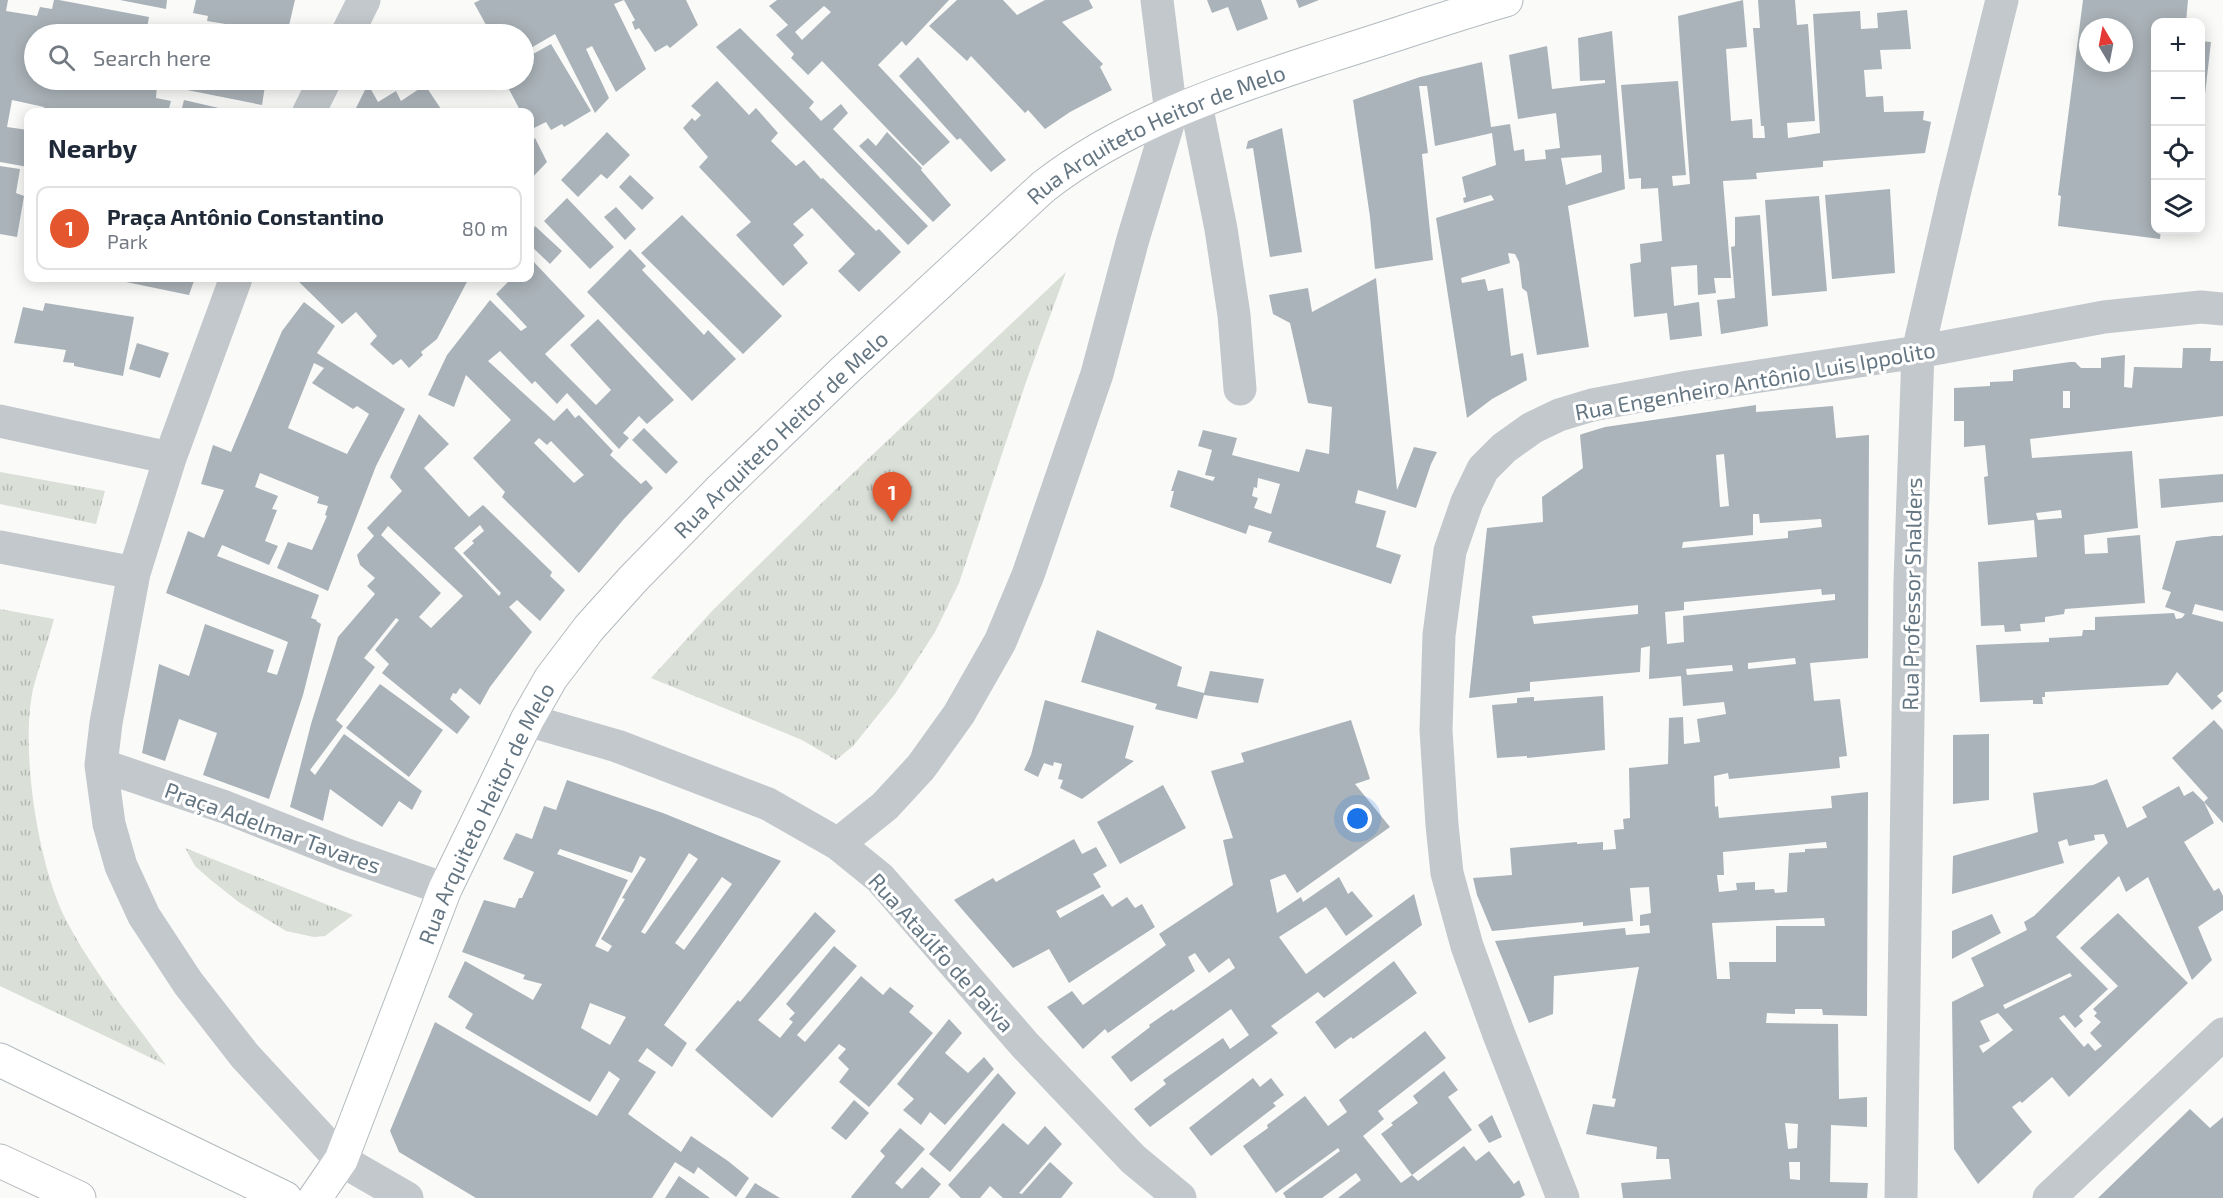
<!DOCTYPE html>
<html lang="en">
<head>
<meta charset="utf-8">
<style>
  :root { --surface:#fff; --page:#f2f2f3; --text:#1f2937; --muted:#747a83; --line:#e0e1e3; --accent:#e4572e }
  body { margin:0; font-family:"Exo 2",sans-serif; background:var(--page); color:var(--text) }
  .controls { position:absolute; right:18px; top:18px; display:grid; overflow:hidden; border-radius:12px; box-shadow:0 3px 15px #0003 }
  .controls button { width:54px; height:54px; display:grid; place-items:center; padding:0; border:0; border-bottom:2px solid var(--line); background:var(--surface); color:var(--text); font:30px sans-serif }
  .compass { position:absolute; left:2079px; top:18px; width:54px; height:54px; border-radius:50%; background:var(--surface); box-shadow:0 3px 15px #0003; rotate:350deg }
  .you { position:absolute; left:1358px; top:819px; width:21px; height:21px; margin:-15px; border:4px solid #fff; border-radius:50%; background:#1a73e8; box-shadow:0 0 0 9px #1a73e833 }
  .badge { display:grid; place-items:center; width:39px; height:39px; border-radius:50%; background:var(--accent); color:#fff; font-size:20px; font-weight:700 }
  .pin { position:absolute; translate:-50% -50px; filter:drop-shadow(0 2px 3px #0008) }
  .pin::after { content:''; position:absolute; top:32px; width:21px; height:18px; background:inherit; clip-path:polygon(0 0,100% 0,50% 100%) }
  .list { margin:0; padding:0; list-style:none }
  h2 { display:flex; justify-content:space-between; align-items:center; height:78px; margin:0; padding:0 24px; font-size:26px }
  h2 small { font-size:20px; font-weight:400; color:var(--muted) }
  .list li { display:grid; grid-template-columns:39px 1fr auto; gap:18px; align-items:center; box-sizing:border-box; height:84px; margin:0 12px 12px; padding:0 12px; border:2px solid var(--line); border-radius:12px }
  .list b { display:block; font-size:22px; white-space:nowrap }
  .list p { margin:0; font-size:20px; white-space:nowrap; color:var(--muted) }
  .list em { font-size:20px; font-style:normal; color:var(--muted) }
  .icon { flex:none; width:33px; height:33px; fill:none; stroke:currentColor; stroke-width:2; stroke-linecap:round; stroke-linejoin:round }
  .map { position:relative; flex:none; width:2223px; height:1198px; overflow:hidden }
  .search { position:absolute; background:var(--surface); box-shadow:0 3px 15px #0003; left:24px; top:24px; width:510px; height:66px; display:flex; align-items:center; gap:15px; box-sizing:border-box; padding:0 21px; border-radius:33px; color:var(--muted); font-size:22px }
  .panel { position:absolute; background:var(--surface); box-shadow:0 3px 15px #0003; left:24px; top:108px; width:510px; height:174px; border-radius:12px }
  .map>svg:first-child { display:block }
</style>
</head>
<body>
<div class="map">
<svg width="2223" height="1198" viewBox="0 0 2223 1198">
  <defs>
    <pattern id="park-tufts" width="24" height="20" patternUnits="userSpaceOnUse" patternTransform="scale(1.5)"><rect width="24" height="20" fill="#dadfd7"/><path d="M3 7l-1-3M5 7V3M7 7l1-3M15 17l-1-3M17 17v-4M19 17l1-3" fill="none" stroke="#b4b9b4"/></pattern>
  </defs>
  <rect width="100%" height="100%" fill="#fafaf8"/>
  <!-- park -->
  <path fill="url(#park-tufts)" d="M1066,272L1026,382L959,583L935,632L895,694L853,746L836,760L802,740L651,678L713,610L832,493Z
    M0,472L105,491L96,524L0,504Z
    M0,609L54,619C48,642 39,666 33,689C20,750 38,867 67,922C94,973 132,1019 166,1065L0,986Z
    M185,848L353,915L325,936L314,937L286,931L240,903L212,881L195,866Z"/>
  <!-- building -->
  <path fill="#aab3b9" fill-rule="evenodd" d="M0,0H8L6,11L37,16L40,7L52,9L54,0H59L149,17L146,34H108L58,25L56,34H34V80H131L148,83L149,80H266L262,105L157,84L156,98L171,101L168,112H43L44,107L12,100L7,127L28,130V167L0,162Z
    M120,0H167L166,9Z
    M196,0H295L287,34L207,21L208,16L193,13Z
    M480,0H686L698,25L670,48L667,45L655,52L639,28L635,30L632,22L635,20L624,0L614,4L646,69L616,92L592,46L586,49L609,98L595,113L555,34L524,52V34H491L474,3Z
    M777,0H949L906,46L902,41L878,65L950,142L923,166L822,61L808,75L791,58L794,54L776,35L788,25L769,6ZM824,6L831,12L802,40L795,32Z
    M957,0H1003L1017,15L1045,0H1089L1093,8L1062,22L1103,64L1100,67L1112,90L1070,112L1045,129L1028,110L1025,113L971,56L967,61L929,26Z
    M1207,0H1261L1268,19L1237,31L1228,7L1212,13Z
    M1296,0H1319L1299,8Z
    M1743,0L1747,47L1726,49L1731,121L1752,119L1753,138H1765L1764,126H1761L1753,28H1760L1758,0H1795L1797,25L1808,24L1815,121L1787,123L1788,138L1820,133L1813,14L1860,11L1861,29L1878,28L1877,13L1907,10L1911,49L1880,50L1882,69L1864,70L1866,97L1883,96L1884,112L1924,111L1923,120L1931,122L1925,153L1823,161V167L1756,173L1757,179L1723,181L1731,278H1714L1716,293L1698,295L1697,265L1671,267L1674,306L1699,302L1702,336L1670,340L1667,313L1634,317L1630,264L1641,262L1640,244L1662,241L1658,188L1641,189V178L1629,179L1621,85L1678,81L1686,175L1672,176L1673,186L1690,184L1678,16Z
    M2083,0H2188L2186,22H2156V230H2161L2160,239L2058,226L2061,196L2058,195ZM2088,27H2124V63H2088Z
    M160,27L188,34H158Z
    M740,28L814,102L809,108L821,121L841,104L848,113L833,129L928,226L908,245L716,47Z
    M1612,31L1625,189L1568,206L1589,347L1537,355L1527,292L1522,288L1519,262L1515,254L1508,253L1510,263L1461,278L1462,283L1485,279L1488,291L1503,288L1511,356L1523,353L1527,380L1492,399L1467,418L1436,218L1494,200L1491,195L1464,203L1463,198L1466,197L1462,177L1496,165L1492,133L1435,146L1427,86H1419L1428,153L1422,154L1433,260L1375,269L1370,217L1353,100L1420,77L1482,62L1491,127L1510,124L1514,151L1524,149L1525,161L1546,159L1545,150L1560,148L1556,113L1518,119L1509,55L1547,46L1552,89L1605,83V80L1580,81L1578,38ZM1601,155L1602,172L1566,185L1561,158Z
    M2200,41L2211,42L2202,120H2200Z
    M551,44L591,111L564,127L562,124L551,130L546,122L530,130V112H521L504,80H524V59Z
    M918,57L1006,160L991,172L960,138L957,140L899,76Z
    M717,81L749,115L756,108L778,133L771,141L796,166L804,160L821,179L823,178L876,231L879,229L901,252L859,292L838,271L855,254L812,208L793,224L804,235L793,245L808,263L783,286L736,235L751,222L699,167L708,157L683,128L692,118L695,121L701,115L691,106Z
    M368,84L378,102L396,91L401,101L425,85L443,112H354Z
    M184,100L236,112H181Z
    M1282,128L1302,252L1270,257L1253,148L1246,149L1248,141Z
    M607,132L630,155L607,179L601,174L578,197L561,180Z
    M887,132L922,168L921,170L951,205L933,222L859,146L868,138L876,146Z
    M535,138L547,162L530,180V143Z
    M0,166L20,169L16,193L24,196L17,237L0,234Z
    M630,175L654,198L642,210L619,187Z
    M1890,189L1895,273L1832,279L1825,195Z
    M1819,196L1827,291L1772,296L1765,200Z
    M567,198L614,247L590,269L544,221Z
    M616,207L636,229L625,240L604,217Z
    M682,215L782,316L743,354L641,253Z
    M1760,215L1768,326L1721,334L1717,300L1735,298L1731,247L1735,246V217Z
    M535,226L562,251L550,264L530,245V237Z
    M630,249L646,266L642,270L704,335L708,330L736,359L692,401L587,292Z
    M531,259L585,316L545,354L596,405L611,390L570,345L598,319L674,400L647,424L639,416L623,433L629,438L619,449L567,393L557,404L535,381L532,384L500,351L488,361L554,421L567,408L575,418L579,415L613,451L610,455L641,484L646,480L653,488L623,520L579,573L502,497L505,492L473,458L511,420L466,375L454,407L428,395L447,355L490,300L521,331L527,327L496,294L512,278H530ZM539,438L547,445L551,441L584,475L574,483L534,443Z
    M127,278H195L189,295L126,282Z
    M300,278H469L437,339L421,352L423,355L409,368L401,359L393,365L370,344L377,336L356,312L342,324L297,280Z
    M1376,278L1397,490L1414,447L1437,452L1431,464L1416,508L1358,490L1355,503L1386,511L1376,547L1401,555L1391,584L1268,542L1272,532L1249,525L1246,534L1170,507L1174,491H1171L1178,470L1213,481L1215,477L1205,475L1212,450L1198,446L1203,430L1237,438L1232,455L1299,472L1306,449L1329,454L1332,407L1308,403L1290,323L1273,314L1269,295L1308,288L1312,312ZM1258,478L1280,484L1271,514L1254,508L1258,498L1252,496L1254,487L1257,488Z
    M304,302L335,326L317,353L405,409L376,466L328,591L277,568L288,542L312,550L327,516L325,515L328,506L317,503L319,497L260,473L255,487L278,496L272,509L277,510L265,541L278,546L269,565L222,545L217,556L319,595L311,618L317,620L316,621L321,624L303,695L269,799L203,775L217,733L179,719L165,761L142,753L159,664L189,676L205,624L274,650L267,672L277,675L288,642L166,593L188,531L204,538L224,490L201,484L213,445L231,452L282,331ZM314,363L324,368L312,383L353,409L357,406L369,414L347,454L288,428Z
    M45,303L134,317L123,376L74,366V363L63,362L66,350L14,343L23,307L43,311Z
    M137,343L169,353L160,378L129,369Z
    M2183,348H2211L2210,361H2223V416L2030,439L2032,458L2132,451L2138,528L2084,535L2085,554L2108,553L2107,538L2140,535L2145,603L2065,609L2064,614L2045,617V622L2020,624L2021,631L2005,632L2004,625L1981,626L1978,562L2037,557L2034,520L1988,525L1984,477L1988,476L1985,445L1964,447V421H1954V388L1990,386V382L2013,381V370L2070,362H2075L2081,368H2101V358L2125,355L2124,387L2132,388L2134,367L2182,368ZM2063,391H2070V408H2063ZM2061,510L2062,518L2038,520L2036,513Z
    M1756,405V412L1833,406L1836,438L1869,435L1868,658L1810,663L1814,701L1840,699L1847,756L1839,757L1840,768L1729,779L1728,773L1714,776L1715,807L1718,806L1719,818L1832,808L1831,796L1868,792L1867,1016L1823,1015L1822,1009H1795V1014L1767,1013L1766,1023L1838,1024L1839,1099L1867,1097V1127L1831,1125L1830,1182L1868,1183L1867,1198H1623L1621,1183L1671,1179L1669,1159H1656L1657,1147L1586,1134L1593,1104L1614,1107L1616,1099L1612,1098L1639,967L1554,976L1553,1014L1529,1023L1495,941L1625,928L1626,935L1650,933L1649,925L1640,926V915L1651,913L1649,887L1630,888L1633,921L1583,926V922L1492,931L1477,895L1473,878L1512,875L1510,848L1577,842V844L1603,842V850L1616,849L1614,830L1624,829L1623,819L1630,818L1629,768L1668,764L1669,718L1683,717L1684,744L1700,742L1697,719L1726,714L1724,702L1683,706L1681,676L1649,679L1650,646L1641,648L1640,672L1530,682V691L1469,698L1487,528L1543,522L1542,497L1583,468L1580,435L1582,434L1605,427ZM1724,454L1729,506L1720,507L1716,455ZM1753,514H1759L1760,523L1821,519L1822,527L1788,531V538L1682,548L1683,542L1753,535ZM1821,589L1822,595L1835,594V600L1683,616L1684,642L1667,644L1665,612L1684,610V602ZM1638,605V614L1534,624L1532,616ZM1795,658L1796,664L1748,669V663ZM1732,665L1733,671L1687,675L1686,669ZM1826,842L1827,848L1805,849V852L1789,853L1787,892L1775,893L1774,889L1755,890V882L1736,883L1737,890L1719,892L1717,875H1724L1723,852ZM1824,918L1825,926H1776V962H1729L1730,979H1717L1712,923ZM1785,1123L1798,1124L1797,1148L1788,1149ZM1789,1162H1800V1180L1790,1179Z
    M419,414L449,444L424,468L469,517L483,505L552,572L550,576L565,590L540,621L517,600L509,607L532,632L490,687L480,705L460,688L456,694L453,693L450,699L470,717L457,734L382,673L389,664L375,650L399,620L396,618L364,658L375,667L336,720L343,726L310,770L315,775L344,734L422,791L412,810L399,801L382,827L330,789L323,821L290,807L311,724L338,637L375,594L367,586L375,578L360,565L357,555L374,536L367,528L402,491L390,477ZM480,525L484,531L472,541L474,543L463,553L501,593L499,596L454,548ZM388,526L463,596L431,628L419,617L441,593L381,535Z
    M644,428L678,462L666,474L632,440Z
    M2223,474V502L2161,508L2159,479Z
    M2223,535V611L2195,604L2192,614L2223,622V691L2217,696L2222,701L2212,710L2177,672L2168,685L2045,692V697H2042L2043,704H2033V700L1980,702L1976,645L2049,642V638L2082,636L2083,630H2095V617L2174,613L2176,619L2182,618L2185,614L2165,607L2171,592L2162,589L2176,541L2213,536H2221Z
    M1097,630L1182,667L1177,686L1204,693L1210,671L1264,679L1258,703L1204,695L1197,719L1155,709L1157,704L1081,682Z
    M380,684L443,730L409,777L346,728Z
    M1603,696L1605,750L1527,758V756L1497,758L1492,705L1517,703V698L1534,697V701Z
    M1045,700L1134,726L1125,758L1134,761L1082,799L1060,788L1063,780L1058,779L1062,764L1054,762L1053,766L1044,763L1038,777L1024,770L1031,755Z
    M1351,720L1370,779L1355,784L1390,827L1297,893L1285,874L1270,880L1277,913L1301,897L1303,902L1339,877L1348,894L1352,891L1373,916L1346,936L1326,907L1279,937L1306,974L1414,894L1422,925L1324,998L1318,992L1271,1026L1278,1033L1150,1127L1134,1109L1166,1084L1163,1080L1223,1038L1230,1049L1249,1035L1231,1009L1131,1082L1111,1057L1150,1027L1149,1025L1172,1009L1173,1011L1235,968L1229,958L1209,973L1195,953L1188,957L1195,971L1108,1033L1105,1029L1083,1049L1047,1007L1072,991L1083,1005L1166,945L1159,934L1233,885L1223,840L1233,838L1211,771L1244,762L1241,753Z
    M2214,720L2223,730V823L2204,802L2208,798L2172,758Z
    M1989,734V800L1953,804V735Z
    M2107,779L2127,828L2147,817L2142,807L2179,786L2184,796L2193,791L2204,802L2214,823L2184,842L2214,891L2219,888L2223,896V910L2198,927L2212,960L2192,980L2148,877L2126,892L2119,876L2056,937L2108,989L2079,1016L2083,1021L2075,1028L2064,1015L2059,1018L2084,1047L2088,1043L2095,1051L2102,1046L2090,1033L2101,1022L2094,1016L2097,1013L2093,1009L2118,986L2080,948L2118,913L2188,983L2069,1097L2052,1077L2022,1103L2020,1101L2012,1107L2032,1132L1978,1184L1954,1149L1952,1002L1984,986L1971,958L2027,930L2024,922L2034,916L2108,843L2104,834L2094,835L2095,840L2069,846L2067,839L2058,842L2064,863L1952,894L1953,856L2038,832L2033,793L2093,785ZM2070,973L2072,976L2005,1009L2003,1005ZM1998,1013L2013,1030L1983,1053L1979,1046L1990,1041L1980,1021Z
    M567,780L663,813L781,861L664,1025L687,1043L672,1067L647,1048L638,1061L656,1072L628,1114L681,1152L691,1136L728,1161L749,1178L736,1197L698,1167L694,1174L675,1162L652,1198H476L399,1152L390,1131L435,1022L597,1116L620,1079L609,1071L590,1102L465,1028L473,1014L448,997L465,961L533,1000L542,984L523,979L525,975L462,952L484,900L515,908L519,898H522L534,872L503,859L516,833L532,839L544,806L556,810ZM560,849L632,873L640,856L646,859L622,898L625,899L601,939L612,946L608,952L595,946L628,880L557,854ZM689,853L698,859L645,934L641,932ZM722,877L732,884L684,950L675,943ZM590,1003L626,1017L610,1045L581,1028Z
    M1163,785L1186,828L1120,864L1097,822Z
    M1074,839L1082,854L1096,847L1107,866L1093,874L1101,887L1056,911L1060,918L1103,894L1112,907L1127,897L1135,908L1142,904L1155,927L1069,983L1049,949L1013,968L954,900L993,878L996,882Z
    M815,912L836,931L758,1020L780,1038L793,1022L789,1019L795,1013L786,1004L834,946L857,966L797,1035L805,1042L861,976L883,995L890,987L914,1006L909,1012L933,1033L869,1107L839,1082L849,1069L838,1058L846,1049L839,1044L772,1118L695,1050L738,1000L740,1002Z
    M1992,914L2001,933L1952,959V931Z
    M1394,961L1417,993L1353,1039L1351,1037L1335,1049L1315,1022Z
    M949,1019L962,1033L945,1053L968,1073L984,1057L994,1069L945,1125L930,1112L921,1125L903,1110L914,1099L897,1084Z
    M1425,1031L1446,1058L1378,1111L1384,1119L1363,1136L1401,1183L1412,1175L1418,1181L1464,1146L1476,1161L1489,1151L1514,1184L1519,1180L1525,1195L1520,1198H1338L1361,1180L1356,1173L1322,1198H1286L1283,1193L1340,1151L1338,1148L1276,1193L1243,1146L1268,1128L1267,1125L1305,1096L1328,1126L1347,1112L1339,1100Z
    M1444,1071L1458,1090L1448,1097L1472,1130L1412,1175L1381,1134L1393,1125L1391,1123L1418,1103L1413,1096Z
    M998,1073L1016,1093L950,1172L929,1154Z
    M1253,1078L1260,1087L1271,1078L1284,1095L1273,1103L1276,1106L1211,1156L1189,1128Z
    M854,1100L869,1113L846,1140L831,1128Z
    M2190,1109L2210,1128L2223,1117V1198H2098Z
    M1492,1115L1502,1137L1489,1143L1478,1125Z
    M1003,1123L1028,1145L1045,1126L1062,1144L1019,1193L1022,1194L1050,1162L1073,1183L1061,1198H1003L990,1186L980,1198H961L948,1185Z
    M900,1128L925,1149L895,1183L902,1189L922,1167L941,1184L929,1198H852L851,1197L885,1156L880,1151Z
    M679,1176L710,1198H665Z
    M755,1183L780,1198H745Z"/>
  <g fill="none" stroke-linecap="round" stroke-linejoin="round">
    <!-- secondary casing -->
    <g stroke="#b3babf" stroke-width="35">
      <g id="secondary">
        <path d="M0,1060L285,1198"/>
        <path id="s1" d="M315,1198L341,1160L445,889L527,720L551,678L589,628L633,579L719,491L843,372L1043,187C1127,121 1232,88 1332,55C1390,37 1447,17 1506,0"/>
      </g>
    </g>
    <!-- highway casing -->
    <g stroke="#b4b9bd" stroke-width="35">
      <path id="highway" d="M0,1161L79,1198"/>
    </g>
    <!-- street -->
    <path stroke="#c3c8cc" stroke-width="33" d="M347,34L364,0
      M1196,104L1221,229L1234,315L1240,389
      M309,112L325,80
      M236,278L170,458L134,573L106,723L101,765L109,824L121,866L144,916L188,983L245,1056L341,1160L407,1198
      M0,421L170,458
      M0,547L134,573
      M527,720L617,746L768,804L838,844L880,878L1024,1044L1133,1159L1180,1198
      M101,765L225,807L347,855L445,889
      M838,844L885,806L921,767L959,714L1000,642L1028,575L1097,374L1133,239L1171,114L1157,0
      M1563,1198L1498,1032L1467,946L1447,873L1442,825L1436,730L1439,635L1450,551L1467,502L1483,469L1504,448L1532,428L1559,415L1592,405L1688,387L1918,352L2104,317L2201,307L2223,309
      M1901,1198L1910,581L1918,352L1954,194L2002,0
      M2049,1198L2223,1034"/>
    <!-- secondary -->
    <use href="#secondary" stroke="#fff" stroke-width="33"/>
    <!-- highway -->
    <use href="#highway" stroke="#fff" stroke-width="33"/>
  </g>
  <g text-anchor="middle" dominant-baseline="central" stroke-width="6" stroke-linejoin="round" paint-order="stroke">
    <!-- street labels -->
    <g font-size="22" fill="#657683" stroke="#fff">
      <text stroke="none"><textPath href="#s1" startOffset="1394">Rua Arquiteto Heitor de Melo</textPath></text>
      <text transform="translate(1755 380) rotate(-10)">Rua Engenheiro Antônio Luis Ippolito</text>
      <text stroke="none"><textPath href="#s1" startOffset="908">Rua Arquiteto Heitor de Melo</textPath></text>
      <text transform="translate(1911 594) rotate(-89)">Rua Professor Shalders</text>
      <text stroke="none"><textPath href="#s1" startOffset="422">Rua Arquiteto Heitor de Melo</textPath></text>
      <text transform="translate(273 827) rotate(20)">Praça Adelmar Tavares</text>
      <text transform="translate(942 952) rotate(48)">Rua Ataúlfo de Paiva</text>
    </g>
  </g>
</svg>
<div class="controls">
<button>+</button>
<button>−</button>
<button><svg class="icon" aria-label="locate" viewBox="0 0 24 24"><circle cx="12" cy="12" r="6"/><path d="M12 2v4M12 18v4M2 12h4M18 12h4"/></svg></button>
<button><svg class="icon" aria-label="layers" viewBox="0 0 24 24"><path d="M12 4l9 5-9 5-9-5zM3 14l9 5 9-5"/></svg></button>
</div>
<svg class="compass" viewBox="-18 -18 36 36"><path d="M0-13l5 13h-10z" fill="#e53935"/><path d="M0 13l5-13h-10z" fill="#747a83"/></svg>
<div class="you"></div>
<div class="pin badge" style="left:892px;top:522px">1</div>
<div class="search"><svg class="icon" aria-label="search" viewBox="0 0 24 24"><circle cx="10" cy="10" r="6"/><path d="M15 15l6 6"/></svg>Search here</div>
<section class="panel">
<h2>Nearby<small></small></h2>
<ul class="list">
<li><span class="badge">1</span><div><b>Praça Antônio Constantino</b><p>Park</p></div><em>80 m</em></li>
</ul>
</section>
</div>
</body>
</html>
